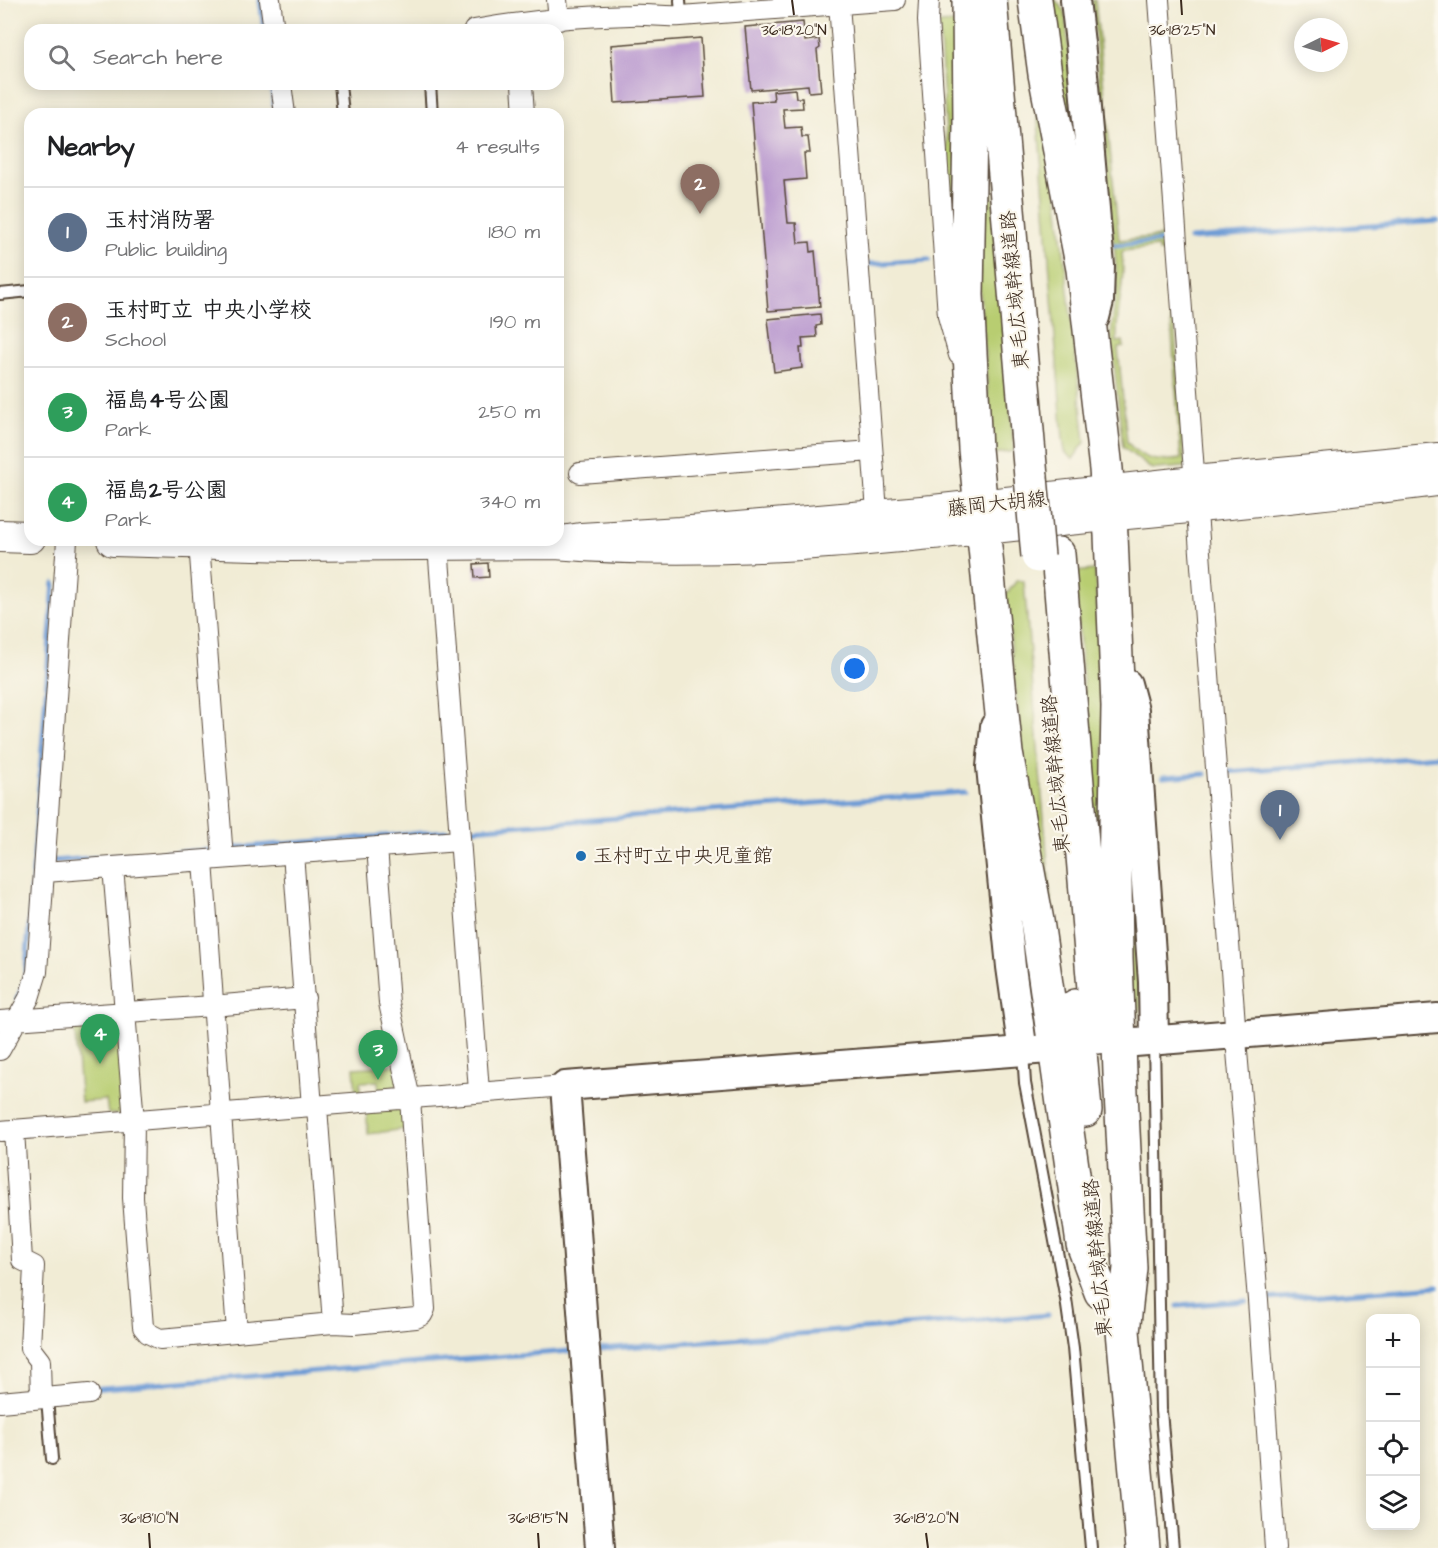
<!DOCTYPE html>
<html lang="en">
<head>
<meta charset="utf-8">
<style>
  :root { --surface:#fff; --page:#f2f2f2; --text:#202124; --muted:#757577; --line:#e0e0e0; --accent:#1f6fb2 }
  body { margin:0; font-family:"Architects Daughter","Klee One",sans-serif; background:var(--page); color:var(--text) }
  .controls { position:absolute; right:18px; bottom:18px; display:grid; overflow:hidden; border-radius:12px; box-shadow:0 3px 15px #0003 }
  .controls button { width:54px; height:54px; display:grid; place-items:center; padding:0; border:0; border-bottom:2px solid var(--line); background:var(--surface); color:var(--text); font:30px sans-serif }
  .compass { position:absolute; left:1294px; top:18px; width:54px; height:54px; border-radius:50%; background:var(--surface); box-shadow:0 3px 15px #0003; rotate:85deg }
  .you { position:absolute; left:855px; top:669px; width:21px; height:21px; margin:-15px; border:4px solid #fff; border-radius:50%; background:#1a73e8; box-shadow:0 0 0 9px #1a73e833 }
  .badge { display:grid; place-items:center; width:39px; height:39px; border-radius:50%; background:var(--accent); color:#fff; font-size:20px; font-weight:700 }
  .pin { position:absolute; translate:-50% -50px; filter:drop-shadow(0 2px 3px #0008) }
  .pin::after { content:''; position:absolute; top:32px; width:21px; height:18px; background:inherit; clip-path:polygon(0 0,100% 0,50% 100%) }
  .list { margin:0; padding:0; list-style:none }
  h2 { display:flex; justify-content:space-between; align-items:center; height:78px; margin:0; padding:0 24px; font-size:26px }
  h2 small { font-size:20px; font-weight:400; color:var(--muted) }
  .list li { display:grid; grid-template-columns:39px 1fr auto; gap:18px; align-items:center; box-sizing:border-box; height:90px; padding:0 24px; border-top:2px solid var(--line) }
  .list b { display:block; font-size:22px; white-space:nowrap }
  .list p { margin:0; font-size:20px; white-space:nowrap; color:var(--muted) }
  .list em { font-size:20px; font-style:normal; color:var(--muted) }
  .icon { flex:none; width:33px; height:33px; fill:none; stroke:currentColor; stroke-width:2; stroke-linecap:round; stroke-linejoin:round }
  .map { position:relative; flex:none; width:1438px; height:1548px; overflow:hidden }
  .search { position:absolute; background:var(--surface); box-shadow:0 3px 15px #0003; left:24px; top:24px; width:540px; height:66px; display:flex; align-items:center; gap:15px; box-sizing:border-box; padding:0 21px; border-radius:18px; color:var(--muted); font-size:22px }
  .panel { position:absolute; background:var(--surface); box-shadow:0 3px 15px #0003; left:24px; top:108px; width:540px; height:438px; border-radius:18px }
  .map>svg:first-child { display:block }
</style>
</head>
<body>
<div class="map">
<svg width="1438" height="1548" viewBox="0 0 1438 1548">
  <rect width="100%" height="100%" fill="#fbf7ec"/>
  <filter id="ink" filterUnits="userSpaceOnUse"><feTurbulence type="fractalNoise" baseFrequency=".0167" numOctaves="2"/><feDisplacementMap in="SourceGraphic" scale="12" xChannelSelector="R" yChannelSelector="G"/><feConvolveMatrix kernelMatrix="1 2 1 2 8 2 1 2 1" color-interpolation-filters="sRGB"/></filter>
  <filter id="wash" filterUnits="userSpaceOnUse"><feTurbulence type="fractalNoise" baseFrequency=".008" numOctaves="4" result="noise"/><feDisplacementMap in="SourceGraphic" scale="24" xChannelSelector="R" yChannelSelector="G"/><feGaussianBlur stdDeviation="1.35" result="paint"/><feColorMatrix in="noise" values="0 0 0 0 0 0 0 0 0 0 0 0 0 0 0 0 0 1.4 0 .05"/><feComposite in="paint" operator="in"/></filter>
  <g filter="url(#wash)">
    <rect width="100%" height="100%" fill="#f1ecd5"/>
    <!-- green -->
    <path fill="#b8cd71" stroke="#7a7c48" stroke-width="1.5" fill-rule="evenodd" d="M1046,0H1055L1065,11L1083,209Z
      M1092,0H1095L1119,240L1166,236L1149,0H1151L1185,467L1156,469L1150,468L1123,447L1111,335L1116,291V266ZM1158,247L1159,252H1166L1181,459C1158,462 1144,462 1127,442L1118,348L1124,347L1123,341L1117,342C1115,311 1126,285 1122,253L1123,251Z
      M957,23L958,212L949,213L948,207H951L939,24Z
      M982,71L1014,451L993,454L979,283Z
      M1035,82L1057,192L1085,442L1073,459L1065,452L1063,439Z
      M1095,570L1104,746L1101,892L1074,572Z
      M1017,580L1024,582L1054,938L1025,783L1006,595Z
      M1124,722L1141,1006C1139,1017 1135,1020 1126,1025Z
      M111,1021L119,1027L125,1105L119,1114H108L106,1100L81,1102L74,1024Z
      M397,1065L401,1079L392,1090L379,1091L378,1081L360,1082V1093H356L354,1068Z
      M394,1103L404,1112L405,1129L368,1134L366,1106Z"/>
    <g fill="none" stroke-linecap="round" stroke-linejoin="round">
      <!-- stream -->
      <path stroke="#6d9bd5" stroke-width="5" d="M260,0L264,30
        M271,84L274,106
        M1190,239L1438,221
        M1114,245L1166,241
        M868,264L929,260
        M1228,772L1438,756
        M1163,777L1205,774
        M470,829L965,792
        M231,848L447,831
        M51,861L208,850
        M17,999L24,984L26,970L54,583
        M1267,1299L1438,1286
        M1178,1306L1246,1301
        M600,1349L1048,1315
        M90,1389L570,1351"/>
    </g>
    <g id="blocks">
      <!-- building -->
      <path fill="#ba9acf" d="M803,22L805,41L819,39L820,48L817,50L821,91L809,92L808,85L751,90L745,27Z
        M701,38L705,97L615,103L611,45Z
        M795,89L796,98H802L803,108L783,109L785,128L801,127L802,137H808L810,153H804L806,179L784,181L788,223H796L798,243L810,242L811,252L815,251L820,307L768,311L751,102L774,100L773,91Z
        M820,314L821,325L816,326L817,337L802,338L803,348H800L802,368L774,372L768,319Z
        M488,563L489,577L475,578L474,564Z"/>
    </g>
  </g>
  <g filter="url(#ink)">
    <use href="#blocks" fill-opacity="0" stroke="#564739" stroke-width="1.5"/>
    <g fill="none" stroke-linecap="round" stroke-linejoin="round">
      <!-- lane casing -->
      <g stroke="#564739" stroke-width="14">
        <path id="lane" d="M680,0L681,16
          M340,84L343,114
          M430,84L432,114
          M0,294L30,291
          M1154,1041L1161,1411L1173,1548
          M1023,1053L1025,1083L1066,1299L1073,1348L1091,1548
          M47,1398L52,1459"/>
      </g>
      <!-- street casing -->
      <g stroke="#564739" stroke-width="22">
        <path id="street" d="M270,0L274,30
          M557,0L559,20
          M929,0L928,20L948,316L959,355
          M1159,0L1237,1051L1258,1300L1275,1548
          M839,4L878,525
          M474,30C525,21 578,16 630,15C647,14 664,17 681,16L895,0
          M281,84L285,114
          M522,84L524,114
          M580,473L872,451
          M199,543L223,858
          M438,545L479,1091
          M293,853L312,1107
          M203,861C213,1018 226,1175 237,1332
          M113,867L134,1121L133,1198L143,1327L148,1333L160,1339L333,1323L354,1324L416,1318L422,1315L425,1309L410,1099L389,1003L377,847
          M45,872L459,841
          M0,1021L212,1006L305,998
          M0,1050L29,998L37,972L67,540
          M317,1107L333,1323
          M14,1130L22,1260L34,1266L30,1348L40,1361L41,1398
          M0,1131L565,1086
          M0,1402L89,1394"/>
      </g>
      <!-- secondary casing -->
      <g stroke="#564739" stroke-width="32">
        <path id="secondary" d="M1075,0L1081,52L1100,266L1099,301L1095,317
          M1127,684L1134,710L1153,982L1154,1041
          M995,726L991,767L1011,967L1023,1052
          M1135,1042L1438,1018
          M600,1548L565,1086L1049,1049"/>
      </g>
      <!-- primary casing -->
      <g stroke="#564739" stroke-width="34">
        <path id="primary" d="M1438,459L1194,482L933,511L680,533L581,539L555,543C724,557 892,538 1060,520C1186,507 1312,496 1438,480
          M0,536L30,537
          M113,540L288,545L555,543"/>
      </g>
      <!-- highway casing -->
      <g stroke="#564739" stroke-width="36">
        <path id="highway" d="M969,0L970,126L967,295L975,449L1006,753L1037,921L1083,1244L1101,1292
          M990,0L1031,477
          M1035,0L1045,74L1083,269L1106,469L1111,535L1118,707L1115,882L1116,959L1120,1073L1130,1268L1123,1332
          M1058,554L1098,1037
          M1076,1006L1085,1110
          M1121,1309L1143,1548"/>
      </g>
      <!-- lane -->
      <use href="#lane" stroke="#fff" stroke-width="10"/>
      <!-- street -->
      <use href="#street" stroke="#fff" stroke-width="20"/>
      <!-- secondary -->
      <use href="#secondary" stroke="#fff" stroke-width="28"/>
      <!-- primary -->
      <use href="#primary" stroke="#fff" stroke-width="32"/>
      <!-- highway -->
      <use href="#highway" stroke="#fff" stroke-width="33"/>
      <!-- highway-bridge casing -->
      <g stroke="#564739" stroke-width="36" stroke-linecap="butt">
        <path id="highway-bridge" d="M1031,477L1038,556"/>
      </g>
      <!-- highway-bridge -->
      <use href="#highway-bridge" stroke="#fff" stroke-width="33"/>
    </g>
  </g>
  <!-- ticks -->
  <path fill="none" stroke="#3b2a1e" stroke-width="2" d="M792,0L794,15M1181,0L1182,15M149,1533L150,1548M538,1533L539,1548M926,1533L928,1548"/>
  <!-- markers -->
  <circle fill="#1f6fb2" stroke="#fbf7ec" stroke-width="2" cx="581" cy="856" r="6"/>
  <g text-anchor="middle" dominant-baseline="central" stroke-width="4.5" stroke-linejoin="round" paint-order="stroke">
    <!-- street labels -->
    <g font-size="20" fill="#3b2a1e" stroke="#fbf7ec">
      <text transform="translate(1015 290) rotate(-95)">東毛広域幹線道路</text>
      <text transform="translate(997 504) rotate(-6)">藤岡大胡線</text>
      <text transform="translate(1056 774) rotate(-95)">東毛広域幹線道路</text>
      <text transform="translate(1098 1258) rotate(-95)">東毛広域幹線道路</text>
    </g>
    <!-- poi labels -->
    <g font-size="20" fill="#3b2a1e" stroke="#fbf7ec" text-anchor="start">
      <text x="593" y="856">玉村町立中央児童館</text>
    </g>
  </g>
  <g font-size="15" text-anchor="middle" fill="#3b2a1e" stroke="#fbf7ec" stroke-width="4.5" stroke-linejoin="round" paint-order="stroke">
    <text x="794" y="35">36°18'20"N</text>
    <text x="1182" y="35">36°18'25"N</text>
    <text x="149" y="1523">36°18'10"N</text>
    <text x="538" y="1523">36°18'15"N</text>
    <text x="926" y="1523">36°18'20"N</text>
  </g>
</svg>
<div class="controls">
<button>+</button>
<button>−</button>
<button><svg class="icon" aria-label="locate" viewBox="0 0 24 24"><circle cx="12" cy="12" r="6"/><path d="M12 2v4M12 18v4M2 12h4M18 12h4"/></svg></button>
<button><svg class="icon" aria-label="layers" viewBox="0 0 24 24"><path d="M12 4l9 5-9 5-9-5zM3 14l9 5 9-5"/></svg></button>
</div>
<svg class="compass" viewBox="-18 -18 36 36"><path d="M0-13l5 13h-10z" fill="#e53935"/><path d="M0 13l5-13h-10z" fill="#757577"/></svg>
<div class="you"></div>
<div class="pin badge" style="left:1280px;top:840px;background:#5c6f8a">1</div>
<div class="pin badge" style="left:700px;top:214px;background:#8d6e63">2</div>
<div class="pin badge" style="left:378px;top:1080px;background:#2e9e5b">3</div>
<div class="pin badge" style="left:100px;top:1064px;background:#2e9e5b">4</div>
<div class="search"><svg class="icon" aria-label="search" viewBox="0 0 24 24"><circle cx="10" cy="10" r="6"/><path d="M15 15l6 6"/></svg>Search here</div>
<section class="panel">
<h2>Nearby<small>4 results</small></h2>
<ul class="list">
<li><span class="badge" style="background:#5c6f8a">1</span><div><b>玉村消防署</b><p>Public building</p></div><em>180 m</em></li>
<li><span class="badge" style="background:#8d6e63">2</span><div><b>玉村町立 中央小学校</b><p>School</p></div><em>190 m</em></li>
<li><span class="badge" style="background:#2e9e5b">3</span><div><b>福島4号公園</b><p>Park</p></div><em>250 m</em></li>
<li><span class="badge" style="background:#2e9e5b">4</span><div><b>福島2号公園</b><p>Park</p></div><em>340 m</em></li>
</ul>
</section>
</div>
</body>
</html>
